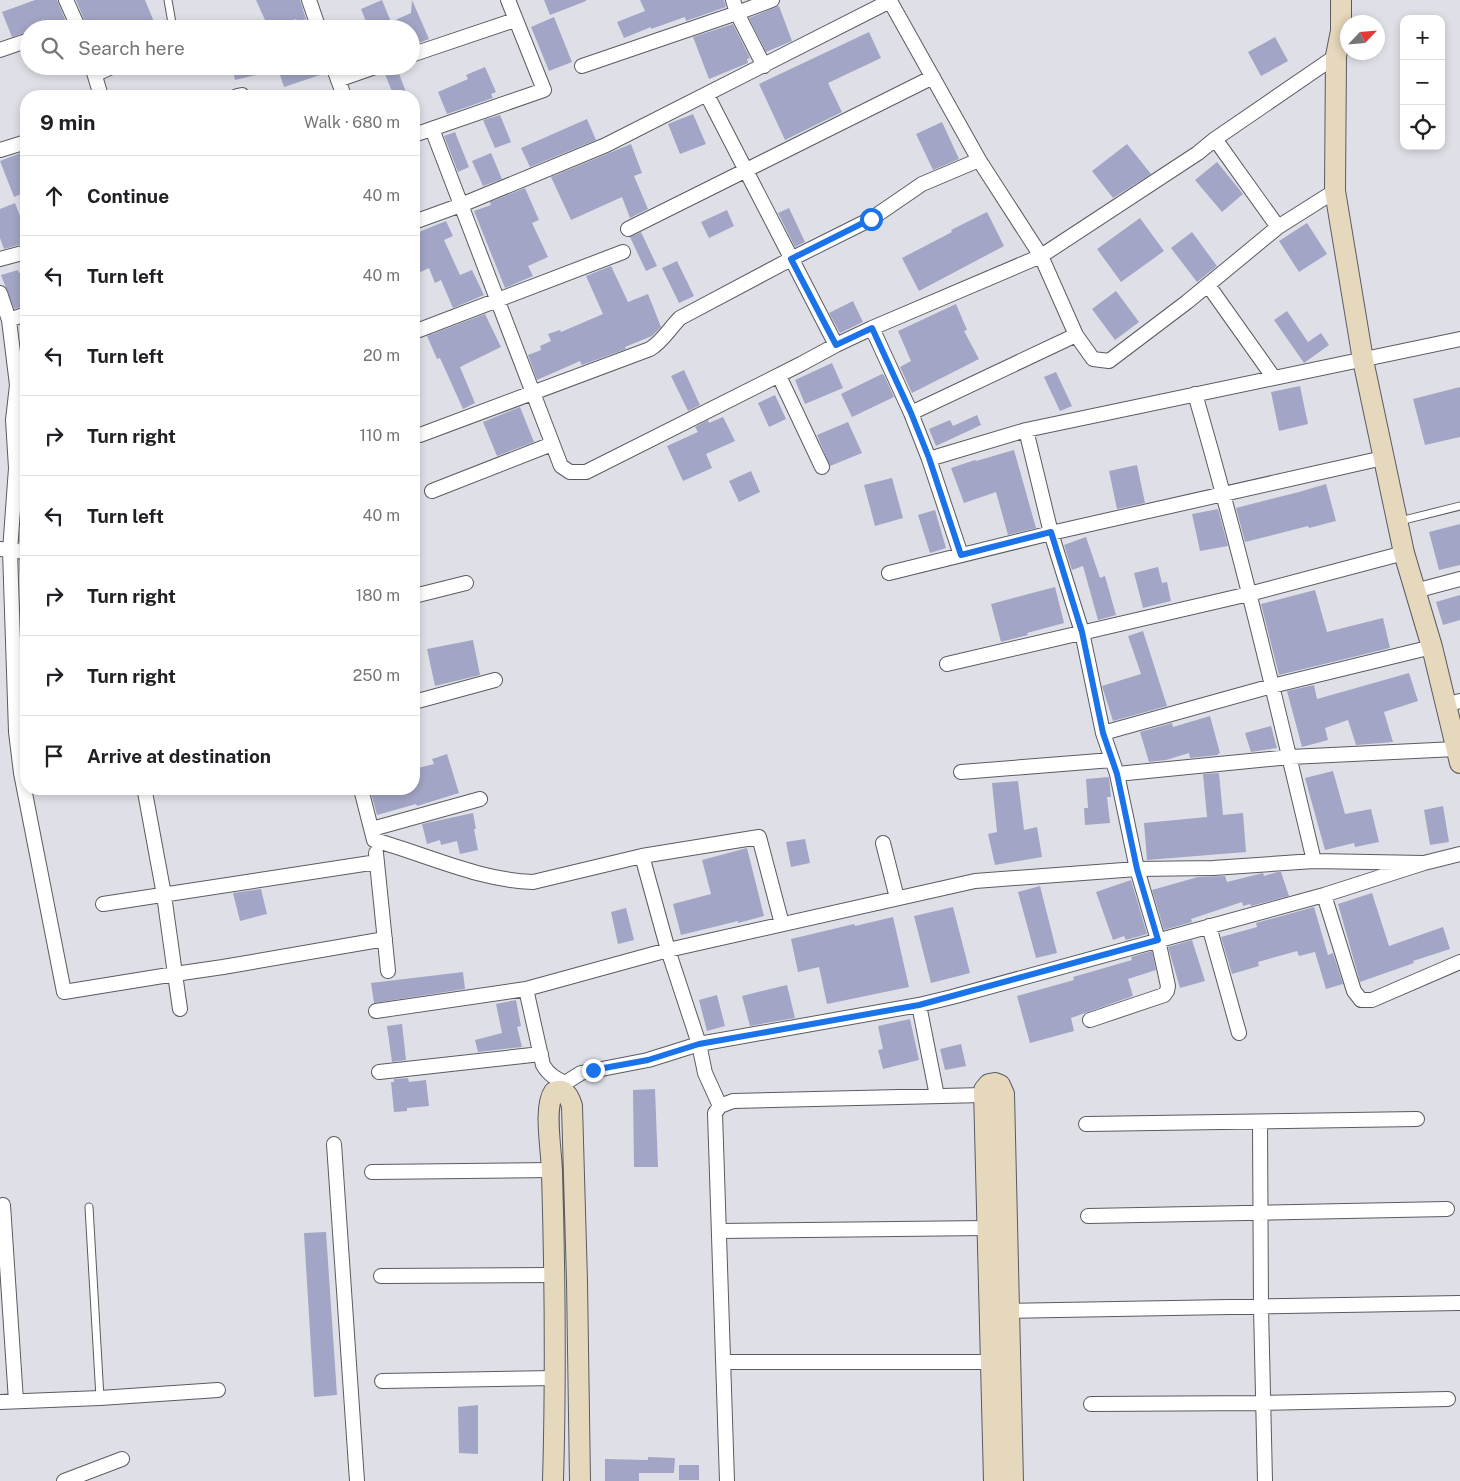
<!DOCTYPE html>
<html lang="en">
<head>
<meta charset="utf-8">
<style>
  :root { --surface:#fff; --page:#f6f6f6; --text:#202124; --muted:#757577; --line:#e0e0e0 }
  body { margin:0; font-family:"Public Sans",sans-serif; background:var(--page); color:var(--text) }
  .controls { position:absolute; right:15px; top:15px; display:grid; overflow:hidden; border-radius:10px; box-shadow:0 2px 8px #0003 }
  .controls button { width:45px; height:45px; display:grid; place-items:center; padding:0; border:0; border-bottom:1px solid var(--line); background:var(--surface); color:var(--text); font:25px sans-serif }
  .compass { position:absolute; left:1340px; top:15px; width:45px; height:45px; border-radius:50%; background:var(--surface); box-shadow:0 2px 8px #0003; rotate:64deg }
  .stop { position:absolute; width:15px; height:15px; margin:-11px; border:4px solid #1a73e8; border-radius:50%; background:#fff }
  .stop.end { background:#1a73e8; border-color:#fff; box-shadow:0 1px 5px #0008 }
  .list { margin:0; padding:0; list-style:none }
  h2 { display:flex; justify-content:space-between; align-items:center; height:65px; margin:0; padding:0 20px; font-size:21px }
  h2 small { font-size:16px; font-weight:400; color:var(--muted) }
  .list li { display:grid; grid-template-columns:32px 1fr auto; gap:15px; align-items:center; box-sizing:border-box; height:80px; padding:0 20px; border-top:1px solid var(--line) }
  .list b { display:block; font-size:19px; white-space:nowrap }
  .list em { font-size:16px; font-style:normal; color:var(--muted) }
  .icon { flex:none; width:28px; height:28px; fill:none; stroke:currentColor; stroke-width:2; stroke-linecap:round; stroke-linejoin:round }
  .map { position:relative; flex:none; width:1460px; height:1481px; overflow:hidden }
  .search { position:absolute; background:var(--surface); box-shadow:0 2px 8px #0003; left:20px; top:20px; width:400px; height:55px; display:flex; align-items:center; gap:12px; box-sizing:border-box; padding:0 18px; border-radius:28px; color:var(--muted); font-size:19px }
  .panel { position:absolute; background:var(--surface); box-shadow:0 2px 8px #0003; left:20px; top:90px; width:400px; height:705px; border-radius:20px }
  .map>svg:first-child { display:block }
</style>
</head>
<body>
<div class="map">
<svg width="1460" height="1481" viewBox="0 0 1460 1481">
  <rect width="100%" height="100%" fill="#dfe0e7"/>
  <!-- building -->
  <path fill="#a2a5c5" d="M35,0H57L66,22L48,29H29V31L12,37L2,12Z
    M76,0H145L157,29H88Z
    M256,0H300L306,19L298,22L296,19L274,29H269Z
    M382,0L391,22L411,13L412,0L429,39L411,46V29H369L361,9Z
    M544,0H586V1L550,15Z
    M640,0H724L726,7L686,21L685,17L651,29V27L624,38L617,22L645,11Z
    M779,6L792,41L766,52L749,18Z
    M554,17L572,62L549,71L531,27Z
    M733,24L750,58L747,59L748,63L709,79L693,37Z
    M869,32L881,58L828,83L842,112L785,140L759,84Z
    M1275,37L1288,61L1261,76L1248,52Z
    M232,66H272V71L235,80Z
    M277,66H324L326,73L284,87Z
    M387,66H396L406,92L394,96L384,72Z
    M485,67L496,92L491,94L493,98L447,114L438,92L468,79L466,75Z
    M693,114L706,144L680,154L668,124Z
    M500,115L511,142L495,148L483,120Z
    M587,119L596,140L530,167L521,148Z
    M942,122L959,159L933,170L916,134Z
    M455,132L469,167L458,172L444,136Z
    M631,144L642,173L634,176L648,209L630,218L622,197L571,220L551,177Z
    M1127,144L1151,174L1113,198L1092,171Z
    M26,151V192L14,197L0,161Z
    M491,153L502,179L483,186L472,161Z
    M1217,162L1243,194L1222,212L1195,180Z
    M525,188L539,220L532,223L548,257L528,266L533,276L505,288L474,211L491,205L490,202Z
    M15,203L26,232V243L4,249L0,238V209Z
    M789,208L805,242L795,247L778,213Z
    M727,210L734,226L709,238L701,222Z
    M987,212L1004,246L919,291L902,258L952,232L951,230Z
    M1140,218L1164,251L1121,282L1097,249Z
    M446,221L453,236L444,240L460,275L472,270L484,295L453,308L441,280L435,283L429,268L414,275V234Z
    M1307,223L1327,254L1299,272L1279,241Z
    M641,232L657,266L646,271L630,237Z
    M1192,232L1217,266L1197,282L1171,248Z
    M677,261L694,296L679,303L662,268Z
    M611,266L628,302L648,294L661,327L652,336L625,347L626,349L582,365L580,361L537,380L528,355L541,350L540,346L551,341L548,334L560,330L561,332L603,314L586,276Z
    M18,270L19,273L26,271V305L14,309L1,275Z
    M1116,291L1139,322L1115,340L1092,309Z
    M853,301L863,322L840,333L829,313Z
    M956,304L967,330L964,331L979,359L912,393L900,367L911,361L898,331Z
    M1287,311L1308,342L1321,333L1329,345L1304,363L1274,320Z
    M485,314L501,347L460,367L475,403L463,409L440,358L437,359L427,336Z
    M832,363L843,388L805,404L795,380Z
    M684,370L700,405L688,411L671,376Z
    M1056,372L1072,406L1060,411L1044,377Z
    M882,374L884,375L894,397L852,417L841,394Z
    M1300,386L1308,424L1279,431L1271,392Z
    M1460,387V437L1425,445L1413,399Z
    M775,395L786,419L769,427L758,403Z
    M520,407L534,442L497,456L483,422Z
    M977,415L981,425L936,446L929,429L950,420L953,426Z
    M723,417L735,441L706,454L712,468L683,481L667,446L698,432L695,427L708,420L709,423Z
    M848,422L862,453L830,466L817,435Z
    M1014,450L1036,528L1008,535L996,492L964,503L951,468L975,460L976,461Z
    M1137,465L1145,503L1117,509L1109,471Z
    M751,471L760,492L739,502L729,481Z
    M892,478L903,518L875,526L864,485Z
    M1326,484L1336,521L1309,528L1308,526L1245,542L1236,508L1299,492Z
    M1218,509L1228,546L1200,551L1192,514Z
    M935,510L946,548L930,553L918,515Z
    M21,518L26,519V543L19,542Z
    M1460,524V565L1439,570L1429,532Z
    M1086,537L1100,578L1105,576L1116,615L1098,620L1083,566L1072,570L1064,545Z
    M19,560L26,561V581H20Z
    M1158,567L1162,583L1167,582L1171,601L1143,608L1134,573Z
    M1055,587L1064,623L1027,633L1028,635L1001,642L991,604Z
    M1315,590L1327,632L1383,618L1390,648L1279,675L1261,604Z
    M1460,595V620L1443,625L1436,602Z
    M1143,631L1167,706L1113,721L1102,686L1141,674L1128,636Z
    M473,640L480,675L435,686L427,649Z
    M1409,673L1418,701L1384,712L1393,742L1356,745L1348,720L1325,728L1328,740L1302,747L1287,691L1314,685L1317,699Z
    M1210,716L1220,753L1218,754V755L1190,758L1189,753L1166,760L1149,762L1140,732L1172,723L1173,727Z
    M1271,726L1277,748L1251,752L1245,733Z
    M447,754L459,793L417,806L416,804L377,815L370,789H414V769L434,764L432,759Z
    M1333,771L1345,814L1371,809L1379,842L1355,847L1354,843L1325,850L1305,778Z
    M1219,773L1223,815L1243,813L1246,852L1147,860L1144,823L1207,817L1203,774Z
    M1109,777L1111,797H1107L1110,823L1085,825L1084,808H1088L1086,779Z
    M1018,781L1024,830L1037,827L1042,857L995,865L988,834L997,832L992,783Z
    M1443,806L1449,842L1430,845L1424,810Z
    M473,813L476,829H474L478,850L460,854L457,841L441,845L440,840L427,844L422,824Z
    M805,839L810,863L791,867L786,842Z
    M747,848L764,916L738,923V921L681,935L673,904L711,894L702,860Z
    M1277,872H1281L1289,896L1251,906L1250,904L1243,906L1242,902L1191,919L1192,922L1164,930L1152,890L1198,877L1225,876L1227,882L1263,873L1264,876Z
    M1131,880L1147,934L1126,940L1124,936L1113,940L1096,892Z
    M1040,886L1057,953L1036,958L1018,892Z
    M261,889L267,914L240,921L233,893Z
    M1372,893L1389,946L1443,927L1450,949L1413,961L1414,963L1360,982L1338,904Z
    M953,907L970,973L931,983L914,916Z
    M1314,907L1328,955L1333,953L1343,984L1326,989L1315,952L1299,956L1297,951L1258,962L1259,966L1232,974L1221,937L1257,927L1256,923Z
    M626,908L634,940L618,944L611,912Z
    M893,917L909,987L827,1004L819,967L798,972L791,939L854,924L855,926Z
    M1192,940L1205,981L1180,988L1168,947Z
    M1152,951L1156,970L1128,979L1133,996L1071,1018L1074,1031L1030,1043L1017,996L1074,980L1073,977L1132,960L1131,957Z
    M463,972L465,989L374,1003L371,983Z
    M787,985L795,1018L750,1026L742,996Z
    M717,995L725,1026L707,1031L699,1000Z
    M516,1000L521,1026L517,1027L522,1047L478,1052L475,1040L502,1033L496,1004Z
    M910,1019L919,1060L883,1069L878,1050L883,1049L878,1026Z
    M402,1024L406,1060L392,1062L387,1026Z
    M961,1044L966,1066L945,1070L940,1049Z
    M408,1078L409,1082L426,1080L429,1106L407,1108V1111L394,1112L391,1082H394V1079Z
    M655,1089L658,1167H634L633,1090Z
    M326,1232L337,1395L314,1397L304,1233Z
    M478,1405V1454L459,1453L458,1407Z
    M648,1457L675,1458L674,1473H639V1481H605V1459L648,1460Z
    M679,1465H699V1480H679Z"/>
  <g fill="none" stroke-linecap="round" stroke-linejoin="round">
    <!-- lane casing -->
    <g stroke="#5a5b61" stroke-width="9">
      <path id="lane" d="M168,0L172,23L170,29
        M96,78L122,66
        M1400,521L1460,506
        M89,1207L100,1398"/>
    </g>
    <!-- street casing -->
    <g stroke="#5a5b61" stroke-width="16">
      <path id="street" d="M66,0L79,29
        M309,0L319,29
        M0,50L29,40
        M411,55L515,20
        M92,66L101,96
        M333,66L344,96
        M582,66L737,13L733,0
        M764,66L737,13L772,0
        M338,80L378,66
        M707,95L836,345L872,328L1041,256L1198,153L1215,139L1336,56
        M237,96L242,95
        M432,129L561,466L570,472H586L801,364L836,345
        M414,135L544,90L508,0
        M1215,139L1278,227
        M0,150L26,142
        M414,222L461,205L606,145L890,1L979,160L1041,256L1076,335L1093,359L1109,361L1187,302L1278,227L1335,191
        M628,229L933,77
        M0,259L26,252
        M1208,285L1274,378
        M0,293L9,320L17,385L13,420L16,468L10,551L16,732L21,773L64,992L175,974L164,895L145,792
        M9,320L26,314
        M872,328L911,413L929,459L961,555
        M414,332L623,252
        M779,376L822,467
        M1195,394C1240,548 1277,705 1314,861
        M911,413L1076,335
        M1026,430L1051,533L1082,632L1103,733L1117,774L1137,869L1158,940L1168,986L1167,991L1164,995L1090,1020
        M420,435L650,349C663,341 669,329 680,318L791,259L871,219L922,184L979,160
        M929,459L1026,430L1460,339
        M432,491L552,444
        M0,549L26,552
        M889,573L1051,533L1383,458
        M1415,591L1460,579
        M414,596L466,583
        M947,664L1249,594L1404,553
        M414,702L495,680
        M1445,705L1460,701
        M1103,733L1272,686L1432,647
        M961,772L1112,760
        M1117,774L1290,757L1456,749
        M361,789L374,840C428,855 478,880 533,882L642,856L759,837L782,924
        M372,829L480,799
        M883,843L897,898
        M376,853L388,971
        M642,856L668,950L699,1044L705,1073L720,1106
        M1324,895L1354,991L1361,1000H1372L1460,962
        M103,904L377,862
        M1209,926L1239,1033
        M919,1005L937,1096
        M180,1009L175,974L223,967L385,939
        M376,1011L526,989
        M379,1072L541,1054
        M565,1083C555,1078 549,1075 543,1065L526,989L668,950L975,881L1137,869L1213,868L1314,861L1424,863
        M560,1089L565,1083L581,1073L648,1060L699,1044L919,1005L952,997L1324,895L1424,863L1460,854
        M1260,1122L1261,1308L1265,1481
        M1086,1124L1417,1119
        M334,1144L357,1481
        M372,1172L552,1170
        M3,1205L16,1401
        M1088,1216L1447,1209
        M719,1231L987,1228
        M381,1276L554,1275
        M1008,1311L1460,1303
        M723,1362H991
        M382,1381L556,1378
        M0,1402L100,1398L218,1390
        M1091,1404L1264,1403L1448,1399
        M64,1481L122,1459
        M727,1481L715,1113L720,1106L733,1101L984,1095"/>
    </g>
    <!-- secondary casing -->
    <g stroke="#5a5b61" stroke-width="22">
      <path id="secondary" d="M1341,0V31L1336,56L1335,191L1363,360L1404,553L1432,647L1460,763
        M553,1481C556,1378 555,1276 552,1173C552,1153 543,1107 554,1092C565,1088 569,1096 572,1106L577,1281L580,1481
        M994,1481L984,1090L989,1084L995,1083L1000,1085L1004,1094L1013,1481"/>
    </g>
    <!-- lane -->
    <use href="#lane" stroke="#fff" stroke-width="7"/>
    <!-- street -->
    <use href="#street" stroke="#fff" stroke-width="14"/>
    <!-- secondary -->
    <use href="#secondary" stroke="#e6d8bc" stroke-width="20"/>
  </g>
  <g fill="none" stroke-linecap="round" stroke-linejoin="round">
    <!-- route -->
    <path stroke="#1a73e8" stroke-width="6" d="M593,1070L648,1060L699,1044L919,1005L1158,940L1137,869L1117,774L1103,733L1082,632L1051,532L961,555L929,458L911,413L872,328L836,345L791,259L871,219"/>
  </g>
</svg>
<div class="controls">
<button>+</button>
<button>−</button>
<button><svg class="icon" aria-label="locate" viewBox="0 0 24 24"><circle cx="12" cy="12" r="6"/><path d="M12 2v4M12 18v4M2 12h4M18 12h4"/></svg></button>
</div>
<svg class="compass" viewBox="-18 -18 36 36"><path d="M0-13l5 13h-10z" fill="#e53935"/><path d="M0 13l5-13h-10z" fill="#757577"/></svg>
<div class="stop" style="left:871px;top:219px"></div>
<div class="stop end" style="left:593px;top:1070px"></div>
<div class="search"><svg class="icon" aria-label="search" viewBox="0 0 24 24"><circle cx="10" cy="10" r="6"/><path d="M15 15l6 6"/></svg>Search here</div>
<section class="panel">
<h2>9 min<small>Walk · 680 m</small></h2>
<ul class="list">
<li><svg class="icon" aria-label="ahead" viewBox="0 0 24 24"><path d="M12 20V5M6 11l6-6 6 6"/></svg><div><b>Continue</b></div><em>40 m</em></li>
<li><svg class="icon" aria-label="left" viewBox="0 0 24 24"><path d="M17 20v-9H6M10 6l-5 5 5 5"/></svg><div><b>Turn left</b></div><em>40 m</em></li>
<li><svg class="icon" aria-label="left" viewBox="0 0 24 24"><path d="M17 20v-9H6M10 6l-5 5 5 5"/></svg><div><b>Turn left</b></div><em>20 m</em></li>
<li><svg class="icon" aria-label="right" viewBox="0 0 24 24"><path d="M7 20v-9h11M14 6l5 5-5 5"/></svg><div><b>Turn right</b></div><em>110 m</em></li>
<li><svg class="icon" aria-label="left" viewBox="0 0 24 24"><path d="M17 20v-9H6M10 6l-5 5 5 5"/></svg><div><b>Turn left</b></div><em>40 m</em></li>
<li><svg class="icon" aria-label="right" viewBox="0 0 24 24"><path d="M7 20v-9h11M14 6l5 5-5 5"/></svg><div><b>Turn right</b></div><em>180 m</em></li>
<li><svg class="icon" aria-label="right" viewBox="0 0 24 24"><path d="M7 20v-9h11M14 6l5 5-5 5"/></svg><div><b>Turn right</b></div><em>250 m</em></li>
<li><svg class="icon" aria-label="arrive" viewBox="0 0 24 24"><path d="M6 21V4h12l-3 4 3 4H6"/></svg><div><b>Arrive at destination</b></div></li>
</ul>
</section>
</div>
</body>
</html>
